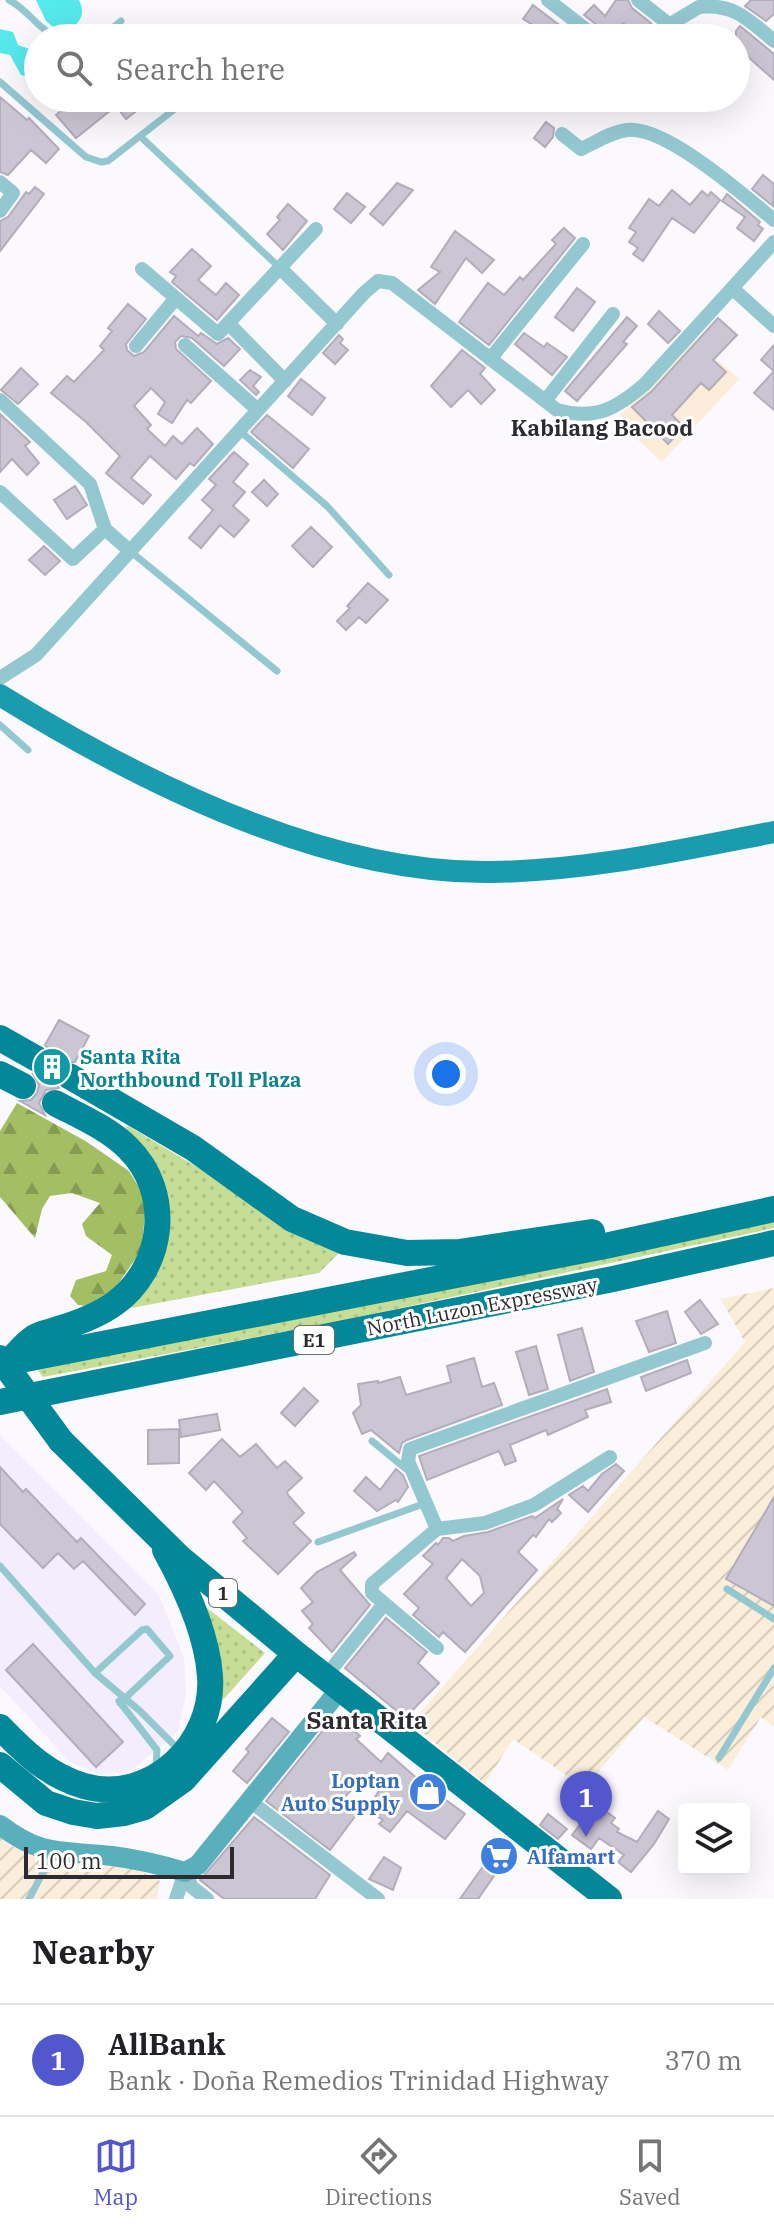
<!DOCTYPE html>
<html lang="en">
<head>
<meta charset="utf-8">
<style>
  :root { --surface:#fff; --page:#f6f6f6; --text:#202124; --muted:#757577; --line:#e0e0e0; --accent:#5257cd }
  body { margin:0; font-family:"IBM Plex Serif",serif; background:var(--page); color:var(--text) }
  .controls { position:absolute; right:24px; bottom:24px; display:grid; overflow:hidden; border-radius:8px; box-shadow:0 8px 32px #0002 }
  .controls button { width:72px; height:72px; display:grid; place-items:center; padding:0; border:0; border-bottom:2px solid var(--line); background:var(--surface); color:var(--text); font:40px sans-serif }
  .scale { position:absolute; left:24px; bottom:20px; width:210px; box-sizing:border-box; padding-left:8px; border:4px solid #2d2b30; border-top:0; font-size:22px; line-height:28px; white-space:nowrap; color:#2d2b30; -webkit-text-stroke:6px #fff; paint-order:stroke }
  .you { position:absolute; left:446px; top:1074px; width:28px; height:28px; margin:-20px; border:6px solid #fff; border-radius:50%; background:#1a73e8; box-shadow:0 0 0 12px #1a73e833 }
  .badge { display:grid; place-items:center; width:52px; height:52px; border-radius:50%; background:var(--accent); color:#fff; font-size:26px; font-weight:700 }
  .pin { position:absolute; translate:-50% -66px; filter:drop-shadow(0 2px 4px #0008) }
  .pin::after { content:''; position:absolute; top:42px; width:28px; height:24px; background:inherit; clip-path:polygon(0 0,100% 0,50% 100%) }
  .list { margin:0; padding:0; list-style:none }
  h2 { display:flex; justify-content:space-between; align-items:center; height:104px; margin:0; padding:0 32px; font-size:34px }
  h2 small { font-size:26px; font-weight:400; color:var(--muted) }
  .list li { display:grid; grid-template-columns:52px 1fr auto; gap:24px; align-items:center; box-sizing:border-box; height:112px; padding:0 32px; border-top:2px solid var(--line) }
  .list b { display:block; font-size:30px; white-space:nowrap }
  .list p { margin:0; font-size:26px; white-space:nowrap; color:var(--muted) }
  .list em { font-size:26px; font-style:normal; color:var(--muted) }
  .icon { flex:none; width:44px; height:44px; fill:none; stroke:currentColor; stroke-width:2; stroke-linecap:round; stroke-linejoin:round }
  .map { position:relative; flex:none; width:774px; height:1899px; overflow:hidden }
  .search { position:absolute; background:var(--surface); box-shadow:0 8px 32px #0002; left:24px; right:24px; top:24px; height:88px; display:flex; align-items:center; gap:20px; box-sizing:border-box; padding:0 28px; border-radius:44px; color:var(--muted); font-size:30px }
  .sheet { height:216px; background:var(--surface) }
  nav { display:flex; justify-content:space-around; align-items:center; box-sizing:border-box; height:112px; border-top:2px solid var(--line); background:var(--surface); font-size:22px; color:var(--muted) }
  nav a { display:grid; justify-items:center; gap:4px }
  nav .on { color:var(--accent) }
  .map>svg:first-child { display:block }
</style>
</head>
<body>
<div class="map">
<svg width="774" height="1899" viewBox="0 0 774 1899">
  <defs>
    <pattern id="industrial-furrows" width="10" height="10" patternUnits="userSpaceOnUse" patternTransform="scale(2)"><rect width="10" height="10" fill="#faeeda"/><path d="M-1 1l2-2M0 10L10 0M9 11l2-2" fill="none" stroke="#d7ccbb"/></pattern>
    <pattern id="grass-dots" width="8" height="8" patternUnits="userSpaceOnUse" patternTransform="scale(2)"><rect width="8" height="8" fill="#c6dd96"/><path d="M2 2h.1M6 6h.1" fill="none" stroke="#aabe82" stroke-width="1.8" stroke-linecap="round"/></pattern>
    <pattern id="forest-firs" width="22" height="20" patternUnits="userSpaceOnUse" patternTransform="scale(2)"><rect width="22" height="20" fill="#a4bf63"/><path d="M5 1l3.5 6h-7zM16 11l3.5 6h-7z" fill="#869b52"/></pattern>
  </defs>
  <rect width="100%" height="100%" fill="#fbf8fe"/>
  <!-- built -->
  <path fill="#f4edfe" d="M0,1435L159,1595L184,1658L186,1694L178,1730L169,1740L130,1771L103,1775L70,1762L0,1686Z"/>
  <!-- industrial -->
  <path fill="url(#industrial-furrows)" d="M774,1288V1726L761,1717L728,1770L644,1717L585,1788L513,1739L485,1784L411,1723L745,1342L721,1299Z
    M0,1837L9,1845L40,1857L137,1869L160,1881L157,1899H0Z"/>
  <!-- education -->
  <path fill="#fcedda" d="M692,337L739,379L662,462L616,420Z"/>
  <!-- grass -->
  <path fill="url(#grass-dots)" d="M128,1126L340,1252L319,1273L131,1308L142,1289L158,1168L147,1150L125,1128Z
    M774,1211V1228L335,1322L43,1377L34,1365Z
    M198,1601L265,1653L213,1711Z"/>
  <!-- forest -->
  <path fill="url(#forest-firs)" d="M17,1103L87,1142L129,1171L146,1199L142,1249L114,1290L94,1307L78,1305L70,1296L76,1280L106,1271L112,1255L86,1236L82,1224L100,1203L72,1193L50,1196L42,1209L35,1238L0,1197V1131Z"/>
  <!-- water -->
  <path fill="#55e9ec" d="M36,0H79C88,17 76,30 58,31L46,21Z
    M0,29L13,32L18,45L38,52V73L27,77L21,75L10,55L0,53Z"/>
  <!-- building -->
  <path fill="#ccc6d4" stroke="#b2adba" stroke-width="2" fill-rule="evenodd" d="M616,0H628L632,8L651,23L638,34L623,23L607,38L603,30L584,15L594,5L605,16Z
    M751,0H774V14L766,21L745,6Z
    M533,5L563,28L554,38L523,19Z
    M740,26L774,54V80L736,46V31Z
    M0,97L27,120L29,118L59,149L46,163L31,150L8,175L0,172Z
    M77,98H153L126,119L116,106L76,138L56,115Z
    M546,122L554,128L553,137L545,147L534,138Z
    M763,175L774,184L773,206L752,189Z
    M397,183L413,190L383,225L370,214Z
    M35,187L44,194L0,251V221L8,217L26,192L29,194Z
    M672,190L690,205L702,191L708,196L711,192L720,200L694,233L672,218L643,261L633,254L638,248L629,242L636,232L629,228L649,199L659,206Z
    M347,193L365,207L351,223L334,209Z
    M727,194L760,222L758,225L763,229L754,241L737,228L745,217L722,201Z
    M288,204L307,221L283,250L267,234L280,220L277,217Z
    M564,228L575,238L489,345L459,322L488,283L504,295L520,277L523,280L556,244L552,240Z
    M455,231L494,260L482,273L466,258L435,304L418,290L440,272L431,267Z
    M192,249L211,266L198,280L216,295L226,283L239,295L217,320L172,282L176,276L170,272Z
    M577,288L595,302L573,331L555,317Z
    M128,304L146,319L126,344L127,350L134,356L144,352L174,316L198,336L201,333L217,344L228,338L240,349L224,366L192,338L181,336L175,342L176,349L211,381L191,403L187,400L172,423L158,414L165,402L151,388L134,406L151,425L147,429L165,446L173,436L182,444L197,428L213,444L194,466L190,463L176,479L150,456L131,478L151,495L143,504L106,473L120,456L86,422L51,393L67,376L74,382L104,350L100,346L112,331L108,328Z
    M659,311L680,331L668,343L648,324Z
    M627,317L637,326L623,342L627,344L577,401L565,391Z
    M718,318L737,335L713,360L726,372L709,390L701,383L672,415L684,427L668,444L632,407L652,391Z
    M524,333L544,347L547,343L567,357L552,375L515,344Z
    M339,335L343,339L340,343L348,350L335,364L323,353Z
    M774,345V410L754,393L774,371L761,360Z
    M462,350L485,368L480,374L495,390L481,404L468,390L451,407L431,386Z
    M21,368L38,384L18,404L1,390Z
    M250,370L261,377L253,386L259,392L256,395L240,380Z
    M301,379L325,398L312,415L288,396Z
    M0,414L30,442L25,446L39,463L27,475L12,459L0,472Z
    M267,415L309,449L293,468L251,432Z
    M234,452L248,464L233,482L245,492L233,506L249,520L234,537L220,525L201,548L189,538L213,510L202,500L216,485L209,479Z
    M264,480L278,494L267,506L252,492Z
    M75,486L87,505L67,519L54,500Z
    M311,527L332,547L313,567L292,546Z
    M44,546L60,561L45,575L29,560Z
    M368,583L388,600L366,623L359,617L346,630L337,621L350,608L347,606Z
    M59,1020L89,1036L75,1062H62L55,1069L53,1077L59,1088L46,1090L39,1103L45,1115L20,1101L31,1100L37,1093L39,1085L33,1074L44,1073L51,1066V1052L45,1045Z
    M700,1300L718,1324L701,1334L685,1312Z
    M667,1311L676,1343L649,1352L636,1321Z
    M582,1328L594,1372L570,1381L558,1335Z
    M536,1346L548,1389L529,1395L516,1352Z
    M474,1358L482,1387L494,1383L502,1405L407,1440L402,1443L399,1453L371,1430L362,1434L353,1413L361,1405L358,1384L378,1381V1383L400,1377L406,1395L451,1382L447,1366Z
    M687,1360L691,1373L646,1391L641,1377Z
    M304,1388L318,1401L295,1426L281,1413Z
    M607,1389L611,1402L585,1410L588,1417L548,1435L546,1430L510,1445L516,1461L505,1465L499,1451L427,1480L419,1456Z
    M217,1414L220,1430L181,1437L179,1420Z
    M179,1429V1463L148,1464V1430Z
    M222,1439L240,1457L256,1444L277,1468L285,1461L302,1478L287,1492L288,1495L304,1513L293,1523L311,1541L278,1574L243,1541L247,1538L233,1522L243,1512L214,1481L206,1490L189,1473Z
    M616,1464L624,1471L588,1512L569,1495L583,1486L588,1491L602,1474Z
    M0,1467L23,1492L26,1489L77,1542L81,1538L145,1604L135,1615L83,1561L74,1569L58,1553L43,1568L0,1524Z
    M396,1469L403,1475L408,1487L398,1502L396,1500L377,1511L354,1491L366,1477L380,1490Z
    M774,1497V1606L726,1579Z
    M563,1499L557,1509L561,1513L552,1522L549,1519L536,1537L533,1535L518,1552L537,1570L465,1652L443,1632L439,1637L413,1615L419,1608L404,1594L433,1564L423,1556L436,1543L438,1545L443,1538H449L453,1541L464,1536L488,1532L532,1516L535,1518ZM462,1559L480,1576L484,1593L471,1606L446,1578Z
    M354,1552L356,1555L340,1570L370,1605L332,1652L309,1628L313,1624L302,1611L313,1602L301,1588L317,1572Z
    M386,1618L427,1652L418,1663L439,1683L405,1718L345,1668Z
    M33,1644L123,1742L96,1767L6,1670Z
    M272,1718L289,1732L247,1783L233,1771L249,1752L246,1749Z
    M328,1724L350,1727L360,1736L356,1739L381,1762L388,1753L420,1781L465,1814L445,1839L407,1811L390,1832L379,1824L383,1820L367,1810L380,1789L365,1775L343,1799L359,1811L330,1850L266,1801Z
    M596,1804L615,1818L611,1823L619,1829L617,1832L637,1842L658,1811L669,1819L654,1844L631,1872L618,1862L624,1855L599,1838L591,1849L572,1835Z
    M548,1814L567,1829L558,1839L540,1825Z
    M254,1817L330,1875L315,1899H224L200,1880Z
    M496,1848L508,1856L478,1899H460Z
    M384,1857L401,1868L393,1890L369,1879Z"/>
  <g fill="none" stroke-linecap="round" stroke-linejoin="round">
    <!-- lane -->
    <path stroke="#94c8d1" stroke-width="7" d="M9,0C31,11 39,34 64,38
      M101,38L121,21
      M0,82L86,157L101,162L108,161L185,101
      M141,137L279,267
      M240,431L327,506L389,575
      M130,551L277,671
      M0,725L28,750
      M372,1441L411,1473
      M318,1542L426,1503
      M0,1566L95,1673L140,1711L180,1751
      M727,1589L774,1619
      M95,1673L142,1630L147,1629L170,1656L120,1703
      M119,1701L157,1750L156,1768
      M719,1758L774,1668
      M29,1899L52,1855"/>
    <!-- street -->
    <path stroke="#94c8d1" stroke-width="14" d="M548,0L597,38
      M638,0L670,25
      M647,38L699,7C734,3 749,20 774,41
      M562,134L581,149C597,142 610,132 627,130C665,125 745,196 774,220
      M0,182L13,193L0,211
      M279,267L337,324
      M142,269L218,334L316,229
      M732,288L774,326
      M228,323L285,381
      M185,345L258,410
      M136,346L176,298
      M490,359L583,244
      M0,400L90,484L105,529L130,551
      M545,401L613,314
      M0,492L73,559L105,529
      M0,678L36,655L364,293L378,281L392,283L557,410C596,421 617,408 645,384L774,242
      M437,1529L485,1523L534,1505L610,1457
      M437,1648L372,1593V1584L437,1529L408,1461L410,1449L705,1343
      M325,1677L384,1604
      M250,1801L378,1899
      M185,1872L192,1887L207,1899
      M176,1899L185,1872"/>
    <!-- secondary -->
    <path stroke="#5aafbd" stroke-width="20" d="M0,1825C43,1858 63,1850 112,1856C137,1859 161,1865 185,1872L198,1865L340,1689"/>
    <!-- primary -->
    <path stroke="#1a9cae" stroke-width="22" d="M0,695C139,781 325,875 492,872C588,871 680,850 774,832"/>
    <!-- highway -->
    <path stroke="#038899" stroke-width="26" d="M0,1038L37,1059
      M0,1074L23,1086
      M69,1076L193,1148L292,1219L345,1242L407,1253L459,1252L592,1232
      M8,1363C16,1355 25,1343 35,1337C41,1333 51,1332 58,1329C78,1323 97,1316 114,1304C165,1268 173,1192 128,1148C108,1128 79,1116 55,1103
      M0,1364L605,1246L774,1209
      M0,1402L613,1279L774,1243
      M61,1441L180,1558L296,1654L609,1899
      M0,1727C24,1752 49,1776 84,1786C151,1805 215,1743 210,1676C207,1633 186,1588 165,1550
      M0,1765L46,1803L73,1812L97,1816L124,1813L145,1807L183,1780L296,1654"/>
    <!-- highway-bridge -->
    <path stroke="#038899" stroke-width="26" d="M0,1358L61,1441"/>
  </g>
  <!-- icons -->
  <defs>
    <g id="building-disc" transform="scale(2)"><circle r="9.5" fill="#0f9aa8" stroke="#fff"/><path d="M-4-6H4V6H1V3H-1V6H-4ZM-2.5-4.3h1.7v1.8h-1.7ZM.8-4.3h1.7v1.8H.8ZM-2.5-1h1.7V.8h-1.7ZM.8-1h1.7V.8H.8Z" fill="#fff"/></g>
    <g id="shop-disc" transform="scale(2)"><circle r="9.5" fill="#3f7fe0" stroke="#fff"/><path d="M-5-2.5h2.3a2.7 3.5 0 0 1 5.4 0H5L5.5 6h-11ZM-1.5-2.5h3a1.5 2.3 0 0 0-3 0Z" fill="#fff"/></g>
    <g id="supermarket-disc" transform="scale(2)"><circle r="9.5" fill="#3f7fe0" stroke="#fff"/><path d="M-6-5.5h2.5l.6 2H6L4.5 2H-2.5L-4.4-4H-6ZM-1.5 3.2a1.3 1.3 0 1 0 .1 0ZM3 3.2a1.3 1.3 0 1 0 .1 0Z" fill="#fff"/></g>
  </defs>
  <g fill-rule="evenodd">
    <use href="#building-disc" x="52" y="1067"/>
    <use href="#shop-disc" x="428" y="1792"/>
    <use href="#supermarket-disc" x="499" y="1856"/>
  </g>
  <g text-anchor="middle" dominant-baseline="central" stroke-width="6" stroke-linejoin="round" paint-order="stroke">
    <!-- shield labels -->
    <g fill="#fff" stroke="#6c6b6e" stroke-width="2">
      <rect x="294" y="1326" width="40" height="28" rx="6"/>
      <rect x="209" y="1579" width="28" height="28" rx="6"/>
    </g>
    <g font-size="18" font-weight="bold" fill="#2d2b30">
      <text x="314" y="1340">E1</text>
      <text x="223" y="1593">1</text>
    </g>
    <!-- culture labels -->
    <g font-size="20" font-weight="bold" fill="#0d838f" stroke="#fff" text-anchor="start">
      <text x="80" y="1056">Santa Rita<tspan x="80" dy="23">Northbound Toll Plaza</tspan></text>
    </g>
    <!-- street labels -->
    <g font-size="20" fill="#2d2b30" stroke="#fff">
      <text transform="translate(482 1306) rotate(-11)">North Luzon Expressway</text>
    </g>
    <!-- shop labels -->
    <g font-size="20" font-weight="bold" fill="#366cbe" stroke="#fff" text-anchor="end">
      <text x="400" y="1780">Loptan<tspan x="400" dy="23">Auto Supply</tspan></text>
      <text x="527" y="1856" text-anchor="start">Alfamart</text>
    </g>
    <!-- neighbourhood labels -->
    <g font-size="22" font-weight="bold" fill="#2d2b30" stroke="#fff">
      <text x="602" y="427">Kabilang Bacood</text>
    </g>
    <!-- quarter labels -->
    <g font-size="24" font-weight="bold" fill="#2d2b30" stroke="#fff">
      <text x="367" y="1720">Santa Rita</text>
    </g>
  </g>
</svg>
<div class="controls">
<button><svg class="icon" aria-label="layers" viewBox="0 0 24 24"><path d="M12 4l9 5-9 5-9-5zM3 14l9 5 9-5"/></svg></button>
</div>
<div class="scale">100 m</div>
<div class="you"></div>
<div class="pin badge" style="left:586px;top:1837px">1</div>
<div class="search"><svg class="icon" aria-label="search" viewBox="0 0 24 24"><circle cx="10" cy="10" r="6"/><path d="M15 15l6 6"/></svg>Search here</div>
</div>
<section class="sheet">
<h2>Nearby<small></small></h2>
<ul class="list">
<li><span class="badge">1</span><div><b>AllBank</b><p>Bank · Doña Remedios Trinidad Highway</p></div><em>370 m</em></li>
</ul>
</section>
<nav>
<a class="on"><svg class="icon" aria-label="map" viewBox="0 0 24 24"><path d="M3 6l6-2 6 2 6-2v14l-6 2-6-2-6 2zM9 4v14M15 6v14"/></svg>Map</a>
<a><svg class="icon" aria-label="directions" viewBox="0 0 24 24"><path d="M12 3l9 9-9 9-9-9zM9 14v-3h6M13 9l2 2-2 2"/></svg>Directions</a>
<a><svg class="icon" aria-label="saved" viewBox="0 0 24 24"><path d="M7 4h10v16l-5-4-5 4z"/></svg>Saved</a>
</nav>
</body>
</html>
